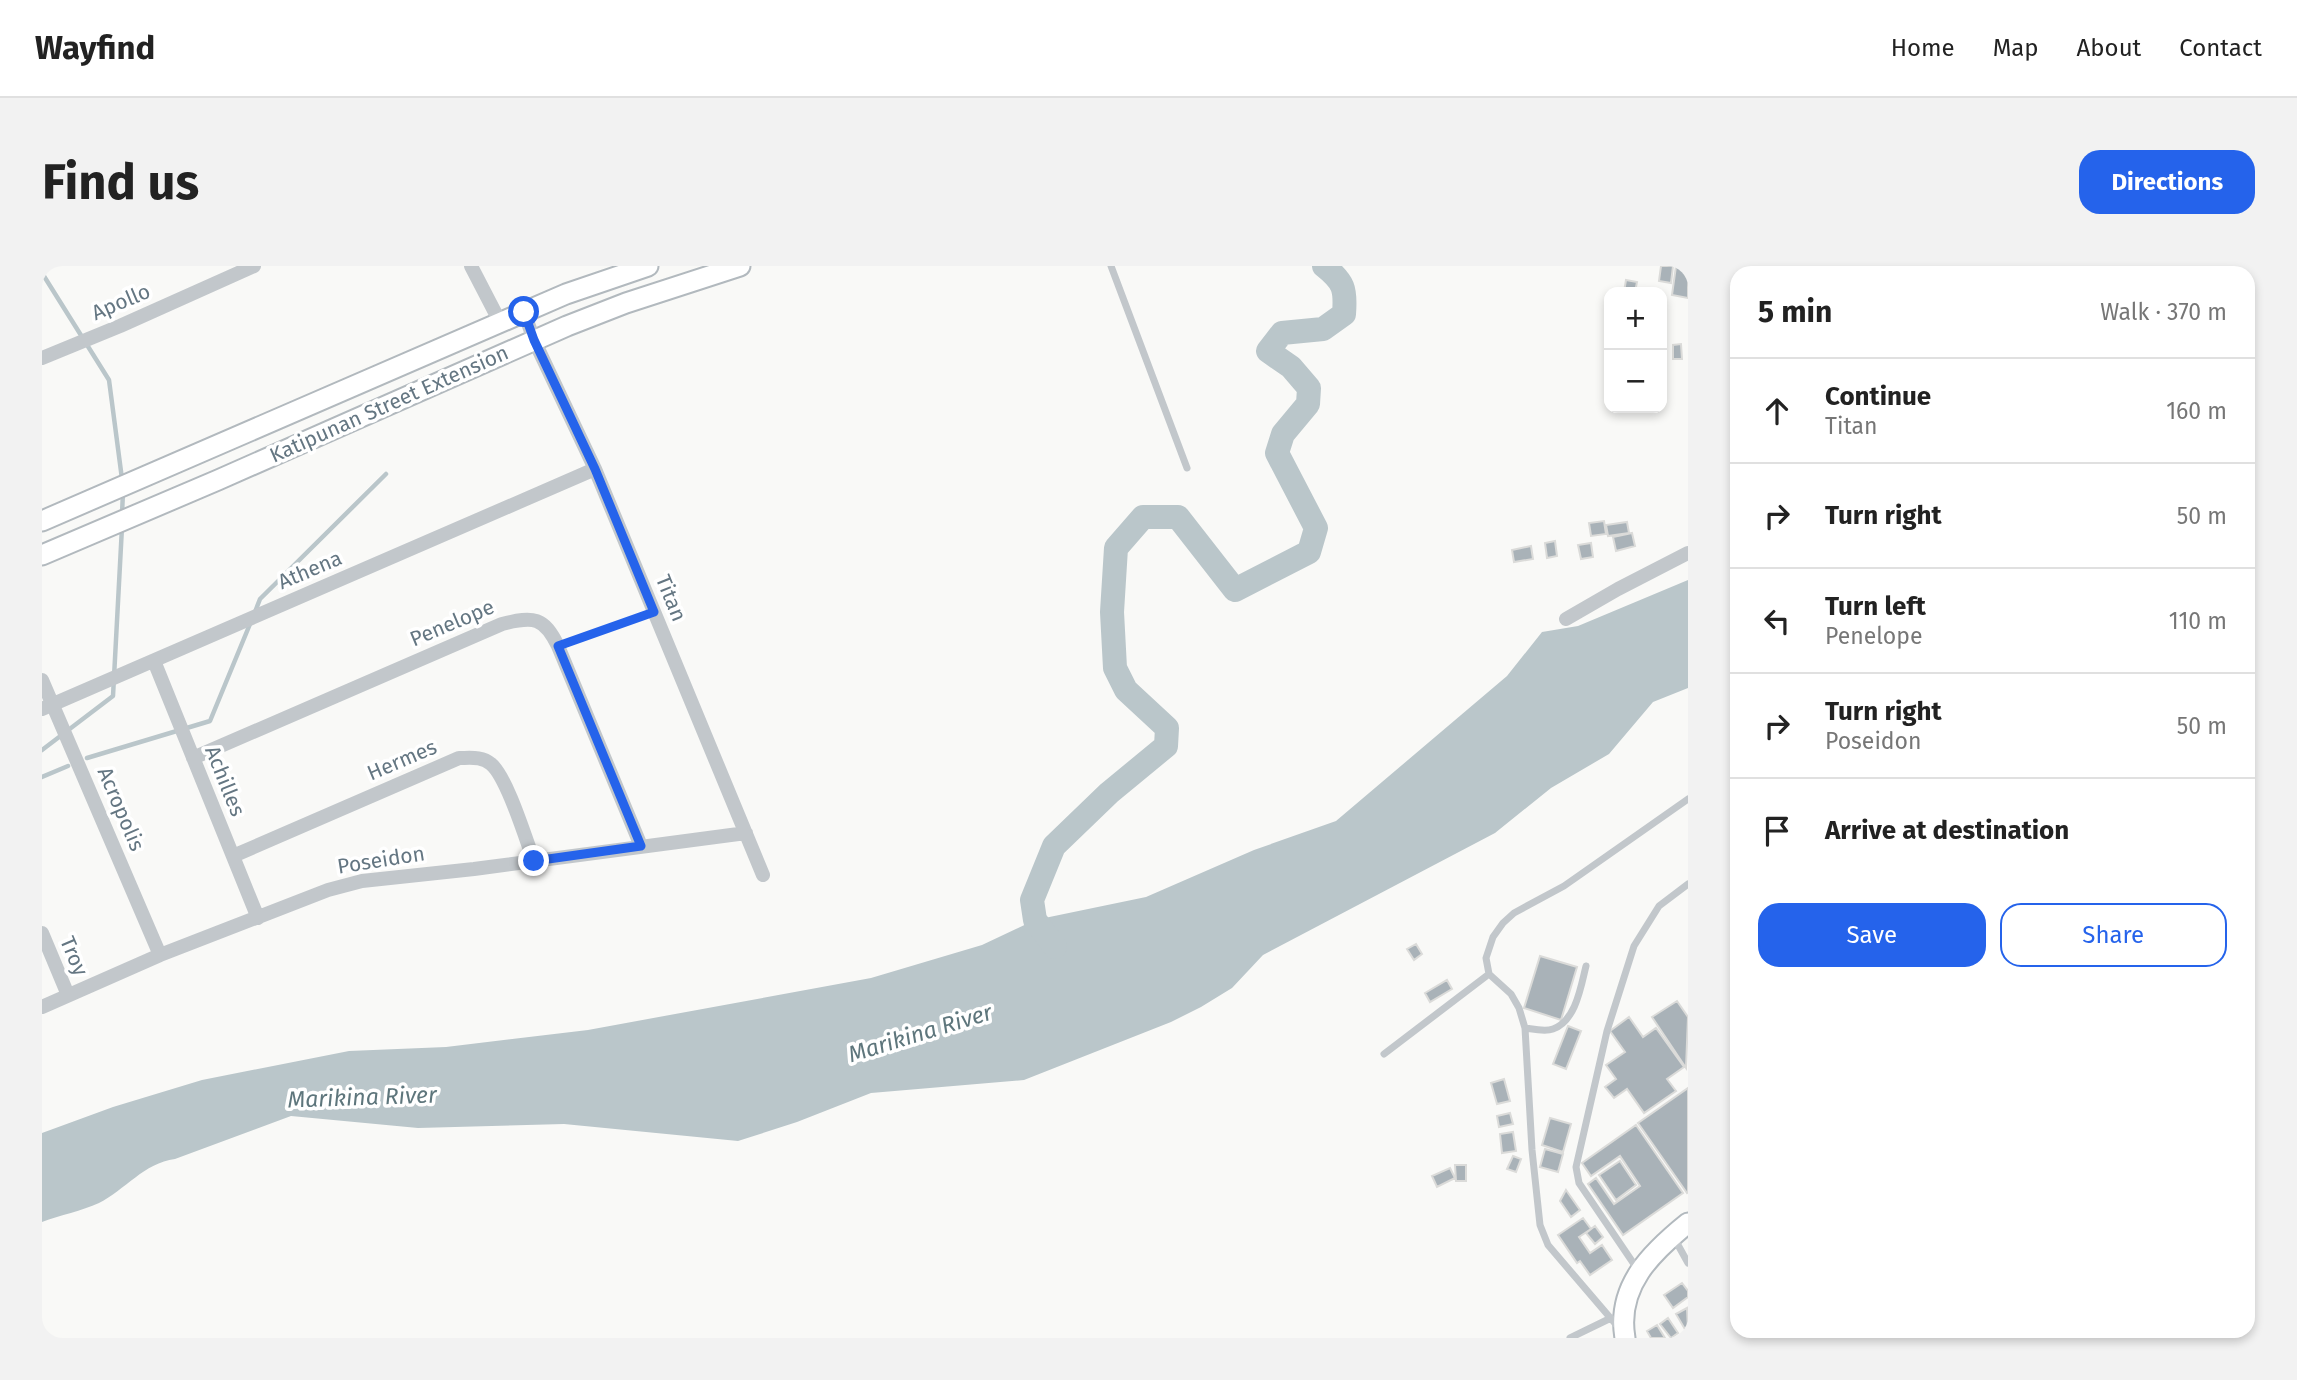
<!DOCTYPE html>
<html lang="en">
<head>
<meta charset="utf-8">
<style>
  :root { --surface:#fff; --page:#f2f2f2; --text:#222; --muted:#767676; --line:#e0e0e0; --accent:#2563eb }
  body { margin:0; font-family:"Fira Sans",sans-serif; background:var(--page); color:var(--text) }
  .controls { position:absolute; right:21px; top:21px; display:grid; overflow:hidden; border-radius:14px; box-shadow:0 4px 10px #0003 }
  .controls button { width:63px; height:63px; display:grid; place-items:center; padding:0; border:0; border-bottom:2px solid var(--line); background:var(--surface); color:var(--text); font:35px sans-serif }
  .stop { position:absolute; width:21px; height:21px; margin:-16px; border:5px solid #2563eb; border-radius:50%; background:#fff }
  .stop.end { background:#2563eb; border-color:#fff; box-shadow:0 2px 7px #0008 }
  .list { margin:0; padding:0; list-style:none }
  h2 { display:flex; justify-content:space-between; align-items:center; height:91px; margin:0; padding:0 28px; font-size:30px }
  h2 small { font-size:23px; font-weight:400; color:var(--muted) }
  .list li { display:grid; grid-template-columns:46px 1fr auto; gap:21px; align-items:center; box-sizing:border-box; height:105px; padding:0 28px; border-top:2px solid var(--line) }
  .list b { display:block; font-size:26px; white-space:nowrap }
  .list p { margin:0; font-size:23px; white-space:nowrap; color:var(--muted) }
  .list em { font-size:23px; font-style:normal; color:var(--muted) }
  .actions { display:flex; gap:14px; padding:21px 28px }
  .actions a { flex:1; padding:16px 0; border:2px solid var(--accent); border-radius:21px; text-align:center; font-size:24px; color:var(--accent) }
  .actions .main { background:var(--accent); color:#fff }
  .icon { flex:none; width:38px; height:38px; fill:none; stroke:currentColor; stroke-width:2; stroke-linecap:round; stroke-linejoin:round }
  .map { position:relative; flex:none; width:1646px; height:1072px; overflow:hidden; border-radius:21px }
  header { display:flex; align-items:center; gap:42px; box-sizing:border-box; height:98px; padding:0 35px; background:var(--surface); border-bottom:2px solid var(--line) }
  header strong { font-size:33px }
  nav { display:flex; gap:38px; margin-inline-start:auto; font-size:24px }
  .intro { display:flex; align-items:center; justify-content:space-between; box-sizing:border-box; height:168px; padding:0 42px }
  h1 { margin:0; font-size:49px }
  .button { padding:18px 32px; border-radius:21px; background:var(--accent); color:#fff; font-size:24px; font-weight:700 }
  main { display:flex; gap:42px; padding:0 42px }
  aside { flex:1; background:var(--surface); border-radius:21px; box-shadow:0 4px 10px #0003 }
  .map>svg:first-child { display:block }
</style>
</head>
<body>
<header>
<strong>Wayfind</strong>
<nav><a>Home</a><a>Map</a><a>About</a><a>Contact</a></nav>
</header>
<div class="intro"><h1>Find us</h1><a class="button">Directions</a></div>
<main>
<div class="map">
<svg width="1646" height="1072" viewBox="0 0 1646 1072">
  <rect width="100%" height="100%" fill="#f9f9f7"/>
  <!-- water -->
  <path fill="#bac6ca" d="M1646,314V422L1611,436L1567,488L1509,522L1453,567L1221,689L1190,722L1159,741L1129,756L982,814L829,827L755,856L696,875L522,858L376,862L249,850L133,893C102,897 83,924 57,937C40,945 18,949 0,956V867L71,841L160,814L307,785L404,781L546,764L829,712L940,679L993,654L1104,631L1212,584L1294,555L1465,410L1500,366L1536,360Z"/>
  <g fill="none" stroke-linecap="round" stroke-linejoin="round">
    <!-- stream -->
    <path stroke="#bac6ca" stroke-width="4.5" d="M0,7L67,114L80,213
      M80,248L81,226
      M213,346L218,333L344,208
      M0,484L71,430L80,261
      M45,492L168,455L208,358
      M0,511L26,500"/>
    <!-- river -->
    <path stroke="#bac6ca" stroke-width="24" d="M1013,681L993,654L990,634L1012,580L1067,527L1124,480L1125,462L1084,424L1073,402L1070,346L1074,282L1101,251H1136L1193,324L1267,286L1274,262L1235,187L1241,168L1266,138L1267,122L1249,101L1226,85L1240,67L1281,63L1302,48C1304,23 1302,16 1282,0"/>
  </g>
  <!-- building -->
  <path fill="#a9b2b8" stroke="#dbdbd9" stroke-width="2" d="M1619,0H1631L1629,17L1617,15Z
    M1634,0H1646V32L1630,29Z
    M1584,14L1595,16L1593,26H1582Z
    M1639,78L1640,93H1631V79Z
    M1562,255L1564,268L1549,270L1547,257Z
    M1585,256L1587,267L1566,270L1564,259Z
    M1590,267L1593,280L1574,285L1571,271Z
    M1513,275L1515,290L1505,292L1503,277Z
    M1549,277L1551,291L1539,293L1536,279Z
    M1489,280L1491,293L1472,296L1470,284Z
    M1374,678L1380,688L1372,694L1365,683Z
    M1498,690L1535,701L1519,754L1482,742Z
    M1405,714L1410,723L1388,736L1383,727Z
    M1635,735L1646,751L1644,802L1610,751Z
    M1587,751L1601,771L1614,762L1642,801L1625,813L1634,825L1602,847L1585,823L1572,832L1563,821L1574,813L1564,799L1583,786L1568,765Z
    M1526,760L1539,765L1524,803L1511,798Z
    M1462,813L1468,835L1455,838L1449,817Z
    M1646,822V926L1645,927L1596,857Z
    M1468,847L1471,858L1457,861L1455,850Z
    M1508,852L1529,858L1521,886L1500,879Z
    M1594,859L1641,927L1581,969L1546,918L1554,912L1572,938L1598,920L1578,890L1549,910L1540,897Z
    M1471,866L1474,885L1460,887L1458,868Z
    M1503,883L1521,888L1516,906L1498,901Z
    M1471,890L1479,893L1474,906L1465,903Z
    M1578,895L1594,919L1574,934L1557,909Z
    M1413,899H1424V915H1414Z
    M1408,902L1413,912L1395,921L1390,910Z
    M1524,924L1538,944L1529,951L1518,935Z
    M1541,952L1549,963L1537,971L1548,987L1560,979L1570,994L1548,1009L1538,995L1535,997L1516,969Z
    M1553,960L1561,971L1553,978L1544,967Z
    M1640,1017L1646,1025V1031L1631,1042L1622,1029Z
    M1645,1042L1646,1064L1644,1065L1634,1048Z
    M1626,1052L1636,1067L1629,1072L1618,1058Z
    M1615,1059L1623,1072H1609L1605,1065Z"/>
  <g fill="none" stroke-linecap="round" stroke-linejoin="round">
    <!-- secondary casing -->
    <g stroke="#b2b9be" stroke-width="23">
      <path id="secondary" d="M0,255L524,28L606,0
        M0,289L176,214L525,60L584,37L698,0
        M1583,1072C1574,1020 1610,986 1646,957"/>
    </g>
    <!-- path -->
    <path stroke="#babec1" stroke-width="2.5" stroke-dasharray="3.5 3.5" stroke-linecap="butt" d="M530,376L599,351"/>
    <!-- lane -->
    <path stroke="#c2c7cb" stroke-width="7" d="M1069,0L1145,202
      M1483,762C1491,763 1503,766 1511,763C1534,755 1539,720 1544,700
      M1342,788L1447,708
      M1631,970L1646,997
      M1596,1004L1537,917L1534,901L1565,765L1592,680L1617,640L1646,618
      M1577,1062L1506,979L1498,959L1490,884L1483,762L1477,742L1469,728L1447,708L1444,692L1451,671L1461,657L1472,647L1522,620L1646,533
      M1528,1072L1569,1052"/>
    <!-- street -->
    <path stroke="#c2c7cb" stroke-width="14" d="M429,0L458,56
      M482,46L492,74L553,203L721,609
      M0,92L78,60L212,0
      M1524,353L1576,323L1646,287
      M112,395L216,652
      M0,414L118,689
      M0,443L553,203
      M151,492L460,358C492,350 502,351 516,380L599,580
      M191,590L417,492C428,492 440,490 449,498C465,511 484,574 492,595
      M0,667L26,729
      M0,741L118,689L286,624L320,615L432,603L704,567"/>
    <!-- secondary -->
    <use href="#secondary" stroke="#fff" stroke-width="19"/>
  </g>
  <g fill="none" stroke-linecap="round" stroke-linejoin="round">
    <!-- route -->
    <path stroke="#2563eb" stroke-width="9" d="M482,46L492,74L553,203L612,346L516,380L599,580L492,595"/>
  </g>
  <g text-anchor="middle" dominant-baseline="central" stroke-width="7" stroke-linejoin="round" paint-order="stroke">
    <!-- street labels -->
    <g font-size="21" fill="#647682" stroke="#fff">
      <text transform="translate(79 36) rotate(-23)">Apollo</text>
      <text transform="translate(347 138) rotate(-24)">Katipunan Street Extension</text>
      <text transform="translate(268 304) rotate(-23)">Athena</text>
      <text transform="translate(629 332) rotate(68)">Titan</text>
      <text transform="translate(410 357) rotate(-23)">Penelope</text>
      <text transform="translate(360 494) rotate(-23)">Hermes</text>
      <text transform="translate(183 515) rotate(68)">Achilles</text>
      <text transform="translate(79 543) rotate(67)">Acropolis</text>
      <text transform="translate(339 594) rotate(-9)">Poseidon</text>
      <text transform="translate(32 690) rotate(67)">Troy</text>
    </g>
    <!-- water labels -->
    <g font-size="23" font-style="italic" fill="#5e767c" stroke="#fff">
      <text transform="translate(878 767) rotate(-17)">Marikina River</text>
      <text transform="translate(320 831) rotate(-2)">Marikina River</text>
    </g>
  </g>
</svg>
<div class="controls">
<button>+</button>
<button>−</button>
</div>
<div class="stop" style="left:482px;top:46px"></div>
<div class="stop end" style="left:492px;top:595px"></div>
</div>
<aside>
<h2>5 min<small>Walk · 370 m</small></h2>
<ul class="list">
<li><svg class="icon" aria-label="ahead" viewBox="0 0 24 24"><path d="M12 20V5M6 11l6-6 6 6"/></svg><div><b>Continue</b><p>Titan</p></div><em>160 m</em></li>
<li><svg class="icon" aria-label="right" viewBox="0 0 24 24"><path d="M7 20v-9h11M14 6l5 5-5 5"/></svg><div><b>Turn right</b></div><em>50 m</em></li>
<li><svg class="icon" aria-label="left" viewBox="0 0 24 24"><path d="M17 20v-9H6M10 6l-5 5 5 5"/></svg><div><b>Turn left</b><p>Penelope</p></div><em>110 m</em></li>
<li><svg class="icon" aria-label="right" viewBox="0 0 24 24"><path d="M7 20v-9h11M14 6l5 5-5 5"/></svg><div><b>Turn right</b><p>Poseidon</p></div><em>50 m</em></li>
<li><svg class="icon" aria-label="arrive" viewBox="0 0 24 24"><path d="M6 21V4h12l-3 4 3 4H6"/></svg><div><b>Arrive at destination</b></div></li>
</ul>
<div class="actions"><a class="main">Save</a><a>Share</a></div>
</aside>
</main>
</body>
</html>
